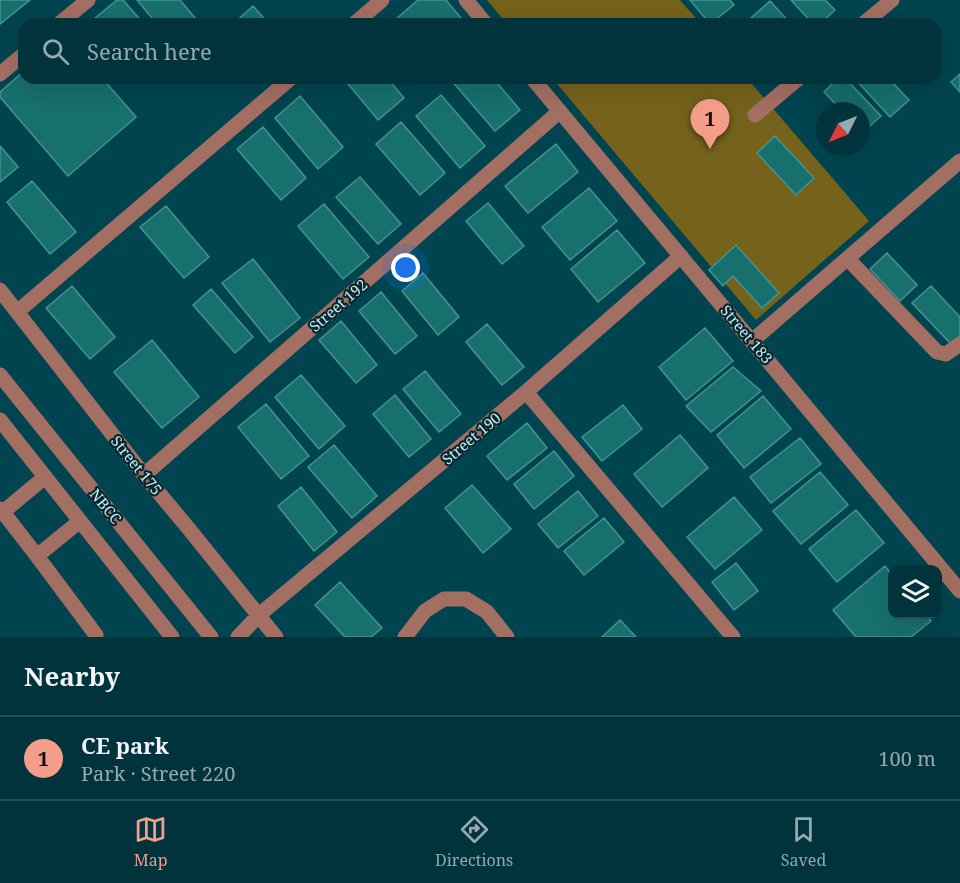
<!DOCTYPE html>
<html lang="en">
<head>
<meta charset="utf-8">
<style>
  :root { --surface:#00333b; --page:#0a3b42; --text:#f1f3f6; --muted:#95aaaf; --line:#224e55; --accent:#f49e8a }
  body { margin:0; font-family:"Noto Serif",serif; background:var(--page); color:var(--text) }
  .controls { position:absolute; right:18px; bottom:18px; display:grid; overflow:hidden; border-radius:12px; box-shadow:0 6px 24px #0002 }
  .controls button { width:54px; height:54px; display:grid; place-items:center; padding:0; border:0; border-bottom:2px solid var(--line); background:var(--surface); color:var(--text); font:30px sans-serif }
  .compass { position:absolute; left:816px; top:102px; width:54px; height:54px; border-radius:50%; background:var(--surface); box-shadow:0 6px 24px #0002; rotate:227deg }
  .you { position:absolute; left:406px; top:268px; width:21px; height:21px; margin:-15px; border:4px solid #fff; border-radius:50%; background:#1a73e8; box-shadow:0 0 0 9px #1a73e833 }
  .badge { display:grid; place-items:center; width:39px; height:39px; border-radius:50%; background:var(--accent); color:#111; font-size:20px; font-weight:700 }
  .pin { position:absolute; translate:-50% -50px; filter:drop-shadow(0 2px 3px #0008) }
  .pin::after { content:''; position:absolute; top:32px; width:21px; height:18px; background:inherit; clip-path:polygon(0 0,100% 0,50% 100%) }
  .list { margin:0; padding:0; list-style:none }
  h2 { display:flex; justify-content:space-between; align-items:center; height:78px; margin:0; padding:0 24px; font-size:26px }
  h2 small { font-size:20px; font-weight:400; color:var(--muted) }
  .list li { display:grid; grid-template-columns:39px 1fr auto; gap:18px; align-items:center; box-sizing:border-box; height:84px; padding:0 24px; border-top:2px solid var(--line) }
  .list b { display:block; font-size:22px; white-space:nowrap }
  .list p { margin:0; font-size:20px; white-space:nowrap; color:var(--muted) }
  .list em { font-size:20px; font-style:normal; color:var(--muted) }
  .icon { flex:none; width:33px; height:33px; fill:none; stroke:currentColor; stroke-width:2; stroke-linecap:round; stroke-linejoin:round }
  .map { position:relative; flex:none; width:960px; height:637px; overflow:hidden }
  .search { position:absolute; background:var(--surface); box-shadow:0 6px 24px #0002; left:18px; right:18px; top:18px; height:66px; display:flex; align-items:center; gap:15px; box-sizing:border-box; padding:0 21px; border-radius:18px; color:var(--muted); font-size:22px }
  .sheet { height:162px; background:var(--surface) }
  nav { display:flex; justify-content:space-around; align-items:center; box-sizing:border-box; height:84px; border-top:2px solid var(--line); background:var(--surface); font-size:16px; color:var(--muted) }
  nav a { display:grid; justify-items:center; gap:3px }
  nav .on { color:var(--accent) }
  .map>svg:first-child { display:block }
</style>
</head>
<body>
<div class="map">
<svg width="960" height="637" viewBox="0 0 960 637">
  <rect width="100%" height="100%" fill="#00444f"/>
  <!-- green -->
  <path fill="#75621b" d="M487,0H680L701,24H507Z
    M552,78H747L869,221L756,320Z"/>
  <!-- building -->
  <path fill="#176f6e" stroke="#449492" stroke-width="1.5" d="M0,0H30L0,24Z
    M117,0H123L144,24H100L95,18Z
    M137,0H180L195,18L188,24H157Z
    M418,0H446L466,24H400L396,19Z
    M690,0H730L734,5L710,24Z
    M791,0H825L835,10L820,24H813Z
    M770,1L791,24H757L751,18Z
    M253,6L269,24H233Z
    M24,71V78H102L136,117L68,176L0,97V92Z
    M960,74V92L951,82Z
    M343,78H387L404,98L378,120Z
    M453,78H493L520,110L495,131L451,80Z
    M838,78H845L881,116L862,133L861,132V111H842L824,92Z
    M854,78H888L909,100L890,117Z
    M441,95L485,146L460,168L416,116Z
    M300,96L343,147L318,169L275,118Z
    M401,122L445,173L420,195L376,144Z
    M263,127L306,178L281,200L237,149Z
    M775,136L814,178L796,195L757,153Z
    M556,144L578,172L528,213L505,186Z
    M0,146L18,167L0,182Z
    M360,177L401,224L378,244L336,197Z
    M32,181L76,232L50,254L7,202Z
    M589,188L617,221L570,260L542,227Z
    M488,203L524,246L502,264L466,221Z
    M324,204L369,257L343,279L298,226Z
    M166,206L209,257L184,278L140,227Z
    M617,230L645,263L598,302L571,269Z
    M736,245L779,293L762,308L733,276L723,286L709,270Z
    M887,253L917,285L900,301L870,269Z
    M253,259L300,318L270,342L222,283Z
    M423,273L459,317L438,335L402,291Z
    M72,286L115,337L90,359L46,308Z
    M931,286L960,317V336L951,344L912,303Z
    M211,289L253,337L235,353L193,305Z
    M381,292L417,336L395,354L359,311Z
    M341,321L377,365L356,383L319,340Z
    M487,324L524,367L502,385L466,342Z
    M705,328L733,361L686,400L659,367Z
    M152,340L199,397L162,428L114,372Z
    M733,367L761,391L711,432L686,406Z
    M425,371L461,414L439,432L403,389Z
    M301,375L345,426L319,449L275,397Z
    M395,395L431,439L409,457L373,414Z
    M763,396L791,429L744,468L717,435Z
    M266,404L309,456L281,479L238,427Z
    M623,405L642,429L602,461L582,437Z
    M527,423L547,448L507,480L487,456Z
    M680,435L708,468L662,507L634,474Z
    M800,438L821,464L771,503L750,477Z
    M334,445L377,496L352,518L308,467Z
    M554,451L574,476L534,509L514,484Z
    M820,472L848,505L801,544L773,511Z
    M472,485L511,529L483,553L445,508Z
    M301,487L337,532L314,551L278,506Z
    M578,491L598,516L558,548L538,524Z
    M734,497L762,530L715,569L687,537Z
    M856,510L884,543L837,582L809,549Z
    M604,518L624,542L584,575L564,551Z
    M736,563L758,591L734,610L712,582Z
    M885,566L892,575V614H925L931,621L911,637H856L833,610Z
    M340,582L382,628L371,637H345L315,605Z
    M620,620L636,637H602Z"/>
  <g fill="none" stroke-linecap="round" stroke-linejoin="round">
    <!-- minor -->
    <path stroke="#a46f63" stroke-width="15" d="M466,0L486,24
      M59,24L88,0
      M354,24L382,0
      M863,24L892,0
      M0,74L24,54
      M532,78L960,591
      M755,115L799,78
      M848,259L937,352L946,354L960,344
      M0,290L144,475L189,529L276,637
      M17,312L291,78
      M752,341L960,161
      M0,375L211,637
      M526,392L733,637
      M0,420L172,637
      M144,475L560,111
      M0,509L3,512L45,477
      M3,512L37,556
      M80,521L37,556L96,635L95,637
      M238,637L259,615L526,392L681,256
      M405,637L425,611L444,599H466L487,612L507,637"/>
  </g>
  <g text-anchor="middle" dominant-baseline="central" stroke-width="4.5" stroke-linejoin="round" paint-order="stroke">
    <!-- street labels -->
    <g font-size="15" fill="#c8ecf4" stroke="#06272e">
      <text transform="translate(338 305) rotate(-41)">Street 192</text>
      <text transform="translate(747 334) rotate(50)">Street 183</text>
      <text transform="translate(471 438) rotate(-40)">Street 190</text>
      <text transform="translate(137 465) rotate(51)">Street 175</text>
      <text transform="translate(106 506) rotate(51)">NBCC</text>
    </g>
  </g>
</svg>
<div class="controls">
<button><svg class="icon" aria-label="layers" viewBox="0 0 24 24"><path d="M12 4l9 5-9 5-9-5zM3 14l9 5 9-5"/></svg></button>
</div>
<svg class="compass" viewBox="-18 -18 36 36"><path d="M0-13l5 13h-10z" fill="#e53935"/><path d="M0 13l5-13h-10z" fill="#95aaaf"/></svg>
<div class="you"></div>
<div class="pin badge" style="left:710px;top:149px">1</div>
<div class="search"><svg class="icon" aria-label="search" viewBox="0 0 24 24"><circle cx="10" cy="10" r="6"/><path d="M15 15l6 6"/></svg>Search here</div>
</div>
<section class="sheet">
<h2>Nearby<small></small></h2>
<ul class="list">
<li><span class="badge">1</span><div><b>CE park</b><p>Park · Street 220</p></div><em>100 m</em></li>
</ul>
</section>
<nav>
<a class="on"><svg class="icon" aria-label="map" viewBox="0 0 24 24"><path d="M3 6l6-2 6 2 6-2v14l-6 2-6-2-6 2zM9 4v14M15 6v14"/></svg>Map</a>
<a><svg class="icon" aria-label="directions" viewBox="0 0 24 24"><path d="M12 3l9 9-9 9-9-9zM9 14v-3h6M13 9l2 2-2 2"/></svg>Directions</a>
<a><svg class="icon" aria-label="saved" viewBox="0 0 24 24"><path d="M7 4h10v16l-5-4-5 4z"/></svg>Saved</a>
</nav>
</body>
</html>
